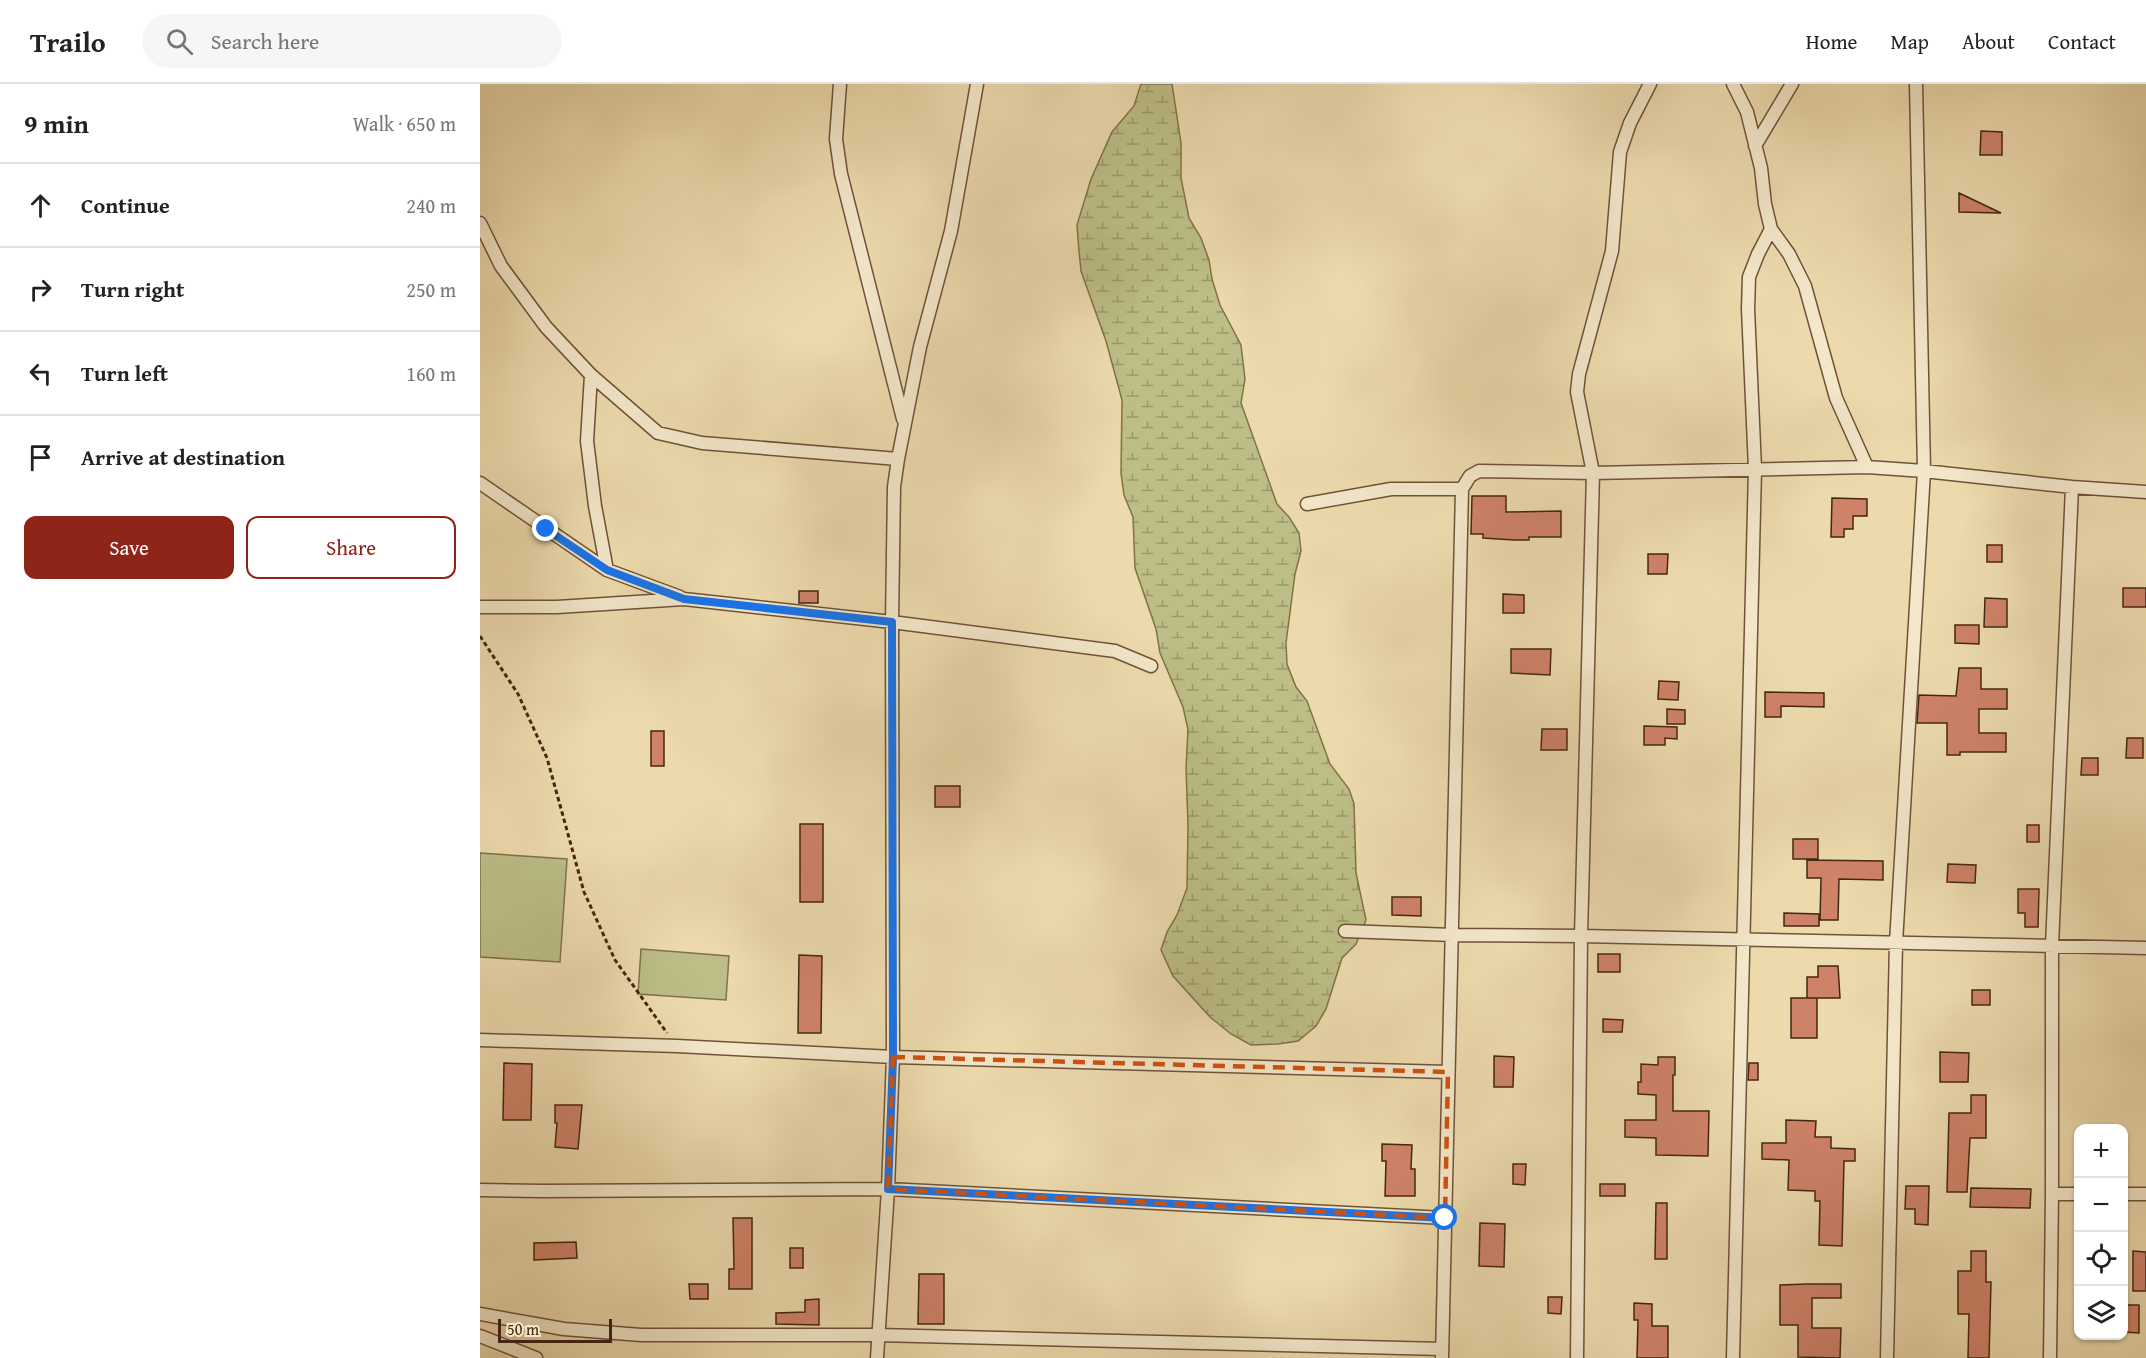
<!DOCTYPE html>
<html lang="en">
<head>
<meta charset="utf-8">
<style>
  :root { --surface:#fff; --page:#f6f6f6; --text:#222; --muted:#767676; --line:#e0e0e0; --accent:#8f2418 }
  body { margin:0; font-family:"Gentium Book Plus",serif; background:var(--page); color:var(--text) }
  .controls { position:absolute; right:18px; bottom:18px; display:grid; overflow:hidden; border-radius:12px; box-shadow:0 2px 4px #0004 }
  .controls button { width:54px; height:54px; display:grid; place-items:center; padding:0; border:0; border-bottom:2px solid var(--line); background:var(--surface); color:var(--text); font:30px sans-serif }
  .scale { position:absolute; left:18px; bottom:15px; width:114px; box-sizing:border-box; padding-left:6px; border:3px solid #452611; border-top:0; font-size:16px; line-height:21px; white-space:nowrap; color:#452611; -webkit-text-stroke:4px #f3e7ca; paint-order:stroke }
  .stop { position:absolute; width:18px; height:18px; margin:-14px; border:4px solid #1a73e8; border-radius:50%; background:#fff }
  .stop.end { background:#1a73e8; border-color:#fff; box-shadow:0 2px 6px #0008 }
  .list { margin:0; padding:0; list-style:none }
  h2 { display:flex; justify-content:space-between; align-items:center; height:78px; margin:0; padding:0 24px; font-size:26px }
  h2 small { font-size:20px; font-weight:400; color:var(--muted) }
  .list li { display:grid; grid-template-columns:39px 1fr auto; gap:18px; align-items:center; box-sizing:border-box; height:84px; padding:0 24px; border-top:2px solid var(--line) }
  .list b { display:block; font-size:22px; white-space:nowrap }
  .list em { font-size:20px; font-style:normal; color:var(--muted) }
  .actions { display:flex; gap:12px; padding:18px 24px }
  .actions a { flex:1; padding:14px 0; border:2px solid var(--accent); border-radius:12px; text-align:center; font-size:21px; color:var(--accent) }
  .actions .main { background:var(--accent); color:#fff }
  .icon { flex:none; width:33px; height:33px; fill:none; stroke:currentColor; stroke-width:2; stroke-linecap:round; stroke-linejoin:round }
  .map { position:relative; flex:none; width:1666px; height:1274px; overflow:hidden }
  header { display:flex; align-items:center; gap:36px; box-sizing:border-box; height:84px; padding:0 30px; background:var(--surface); border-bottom:2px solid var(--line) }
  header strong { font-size:28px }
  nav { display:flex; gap:33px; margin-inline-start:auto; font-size:21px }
  .search { width:420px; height:54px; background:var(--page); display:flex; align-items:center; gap:15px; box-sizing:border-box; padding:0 21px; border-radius:33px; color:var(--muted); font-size:22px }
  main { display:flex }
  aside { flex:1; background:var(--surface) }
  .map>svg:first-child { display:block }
</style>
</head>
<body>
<header>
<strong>Trailo</strong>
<div class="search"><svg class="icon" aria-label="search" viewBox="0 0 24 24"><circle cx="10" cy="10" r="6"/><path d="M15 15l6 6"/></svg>Search here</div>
<nav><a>Home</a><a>Map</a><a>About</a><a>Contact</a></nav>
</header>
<main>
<aside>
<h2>9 min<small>Walk · 650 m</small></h2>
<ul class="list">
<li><svg class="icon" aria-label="ahead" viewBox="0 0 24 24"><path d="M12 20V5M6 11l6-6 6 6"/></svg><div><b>Continue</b></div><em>240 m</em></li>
<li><svg class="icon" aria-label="right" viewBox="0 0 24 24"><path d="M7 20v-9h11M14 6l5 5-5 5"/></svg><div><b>Turn right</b></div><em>250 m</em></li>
<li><svg class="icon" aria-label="left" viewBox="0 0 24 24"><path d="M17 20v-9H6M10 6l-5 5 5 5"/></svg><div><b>Turn left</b></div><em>160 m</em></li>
<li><svg class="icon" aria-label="arrive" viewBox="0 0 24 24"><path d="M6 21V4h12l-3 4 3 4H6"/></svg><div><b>Arrive at destination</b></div></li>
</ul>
<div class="actions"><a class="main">Save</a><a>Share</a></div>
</aside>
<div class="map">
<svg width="1666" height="1274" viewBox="0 0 1666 1274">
  <defs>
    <pattern id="wetland-marsh" width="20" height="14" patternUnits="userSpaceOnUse" patternTransform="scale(1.5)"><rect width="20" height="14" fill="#bcbe86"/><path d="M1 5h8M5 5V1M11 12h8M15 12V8" fill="none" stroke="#9b9a6c"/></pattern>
  </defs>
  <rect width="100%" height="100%" fill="#ecdaad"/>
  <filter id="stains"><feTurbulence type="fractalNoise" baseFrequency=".00333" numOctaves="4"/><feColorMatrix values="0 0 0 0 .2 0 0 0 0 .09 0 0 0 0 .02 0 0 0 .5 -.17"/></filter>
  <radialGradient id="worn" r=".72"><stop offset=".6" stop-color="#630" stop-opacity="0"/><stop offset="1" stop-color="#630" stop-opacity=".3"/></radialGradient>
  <!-- wetland -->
  <path fill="url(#wetland-marsh)" stroke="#80724c" stroke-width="1.5" d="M661,0H692L701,59V94L709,134L721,154L729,176L732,195L740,221L761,261L765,295L761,319L797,420L809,433L819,449L821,467L815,490L806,559L807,580L816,603L827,617L850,680L869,705L874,720L876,789L886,836L876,860L862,874L846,925L836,942L818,957L798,960L771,961L751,950L730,933L693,892L681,866L687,848L697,831L707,804L708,741L706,684L708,645L703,623L680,569L676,545L655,484L653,433L644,411L641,389L642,316L626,257L601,187L599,167L597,141L611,95L632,48L654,22Z"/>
  <!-- pitch -->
  <path fill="#bcbe86" stroke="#80724c" stroke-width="1.5" d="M0,769L87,775L80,878L0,873Z
    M161,865L249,872L246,916L158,910Z"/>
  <!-- building -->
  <path fill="#ce8268" stroke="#452611" stroke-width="1.5" d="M1501,47L1522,48V71H1500Z
    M1479,109L1521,129L1479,128Z
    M992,412H1026V428L1081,427V453H1049V456H1034L1003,454V450H991Z
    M1352,414L1387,415V432H1373V445H1364V453H1351Z
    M1507,461H1522V478H1507Z
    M1168,470H1188L1187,490H1168Z
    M1643,504H1666V523H1643Z
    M319,507H338V519H319Z
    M1023,510L1044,511V529H1023Z
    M1505,514L1527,515V543H1504Z
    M1475,541H1499V560L1475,559Z
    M1031,565H1071L1070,591L1031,589Z
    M1479,584H1501V605H1527V625H1499V649H1526V668H1480V671H1467V639H1437L1439,611L1476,612Z
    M1179,597L1199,598L1198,616L1178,615Z
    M1285,608L1344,609V623L1301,622V633H1285Z
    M1187,625L1205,626V640H1187Z
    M1164,642L1197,643V655L1185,654V661H1164Z
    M1062,645H1087V666H1061Z
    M171,647H184V682H171Z
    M1647,654H1663V674H1646Z
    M1602,674H1618V691H1601Z
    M455,702H480V723H455Z
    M320,740H343V818H320Z
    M1547,741H1559V758H1547Z
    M1313,755H1338V775H1313Z
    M1327,776L1403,777V796L1359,795L1358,836H1340L1341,794H1327Z
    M1468,780L1496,781L1495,799L1467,798Z
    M1538,805H1559L1558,843H1545V829H1538Z
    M912,813H941V832L912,831Z
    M1304,829L1339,830V842H1304Z
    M1118,870H1140V888H1118Z
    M319,871L342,872L341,949H318Z
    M1338,882H1358L1360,914H1327V893H1338Z
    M1492,906H1510V921H1492Z
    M1311,914H1337V954H1311Z
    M1123,935L1143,936L1142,948H1123Z
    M1460,968L1489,969L1488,998H1460Z
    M1014,972L1034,973L1033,1003H1014Z
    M1178,973H1195V991H1193V1027H1229L1228,1072L1176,1071V1054L1145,1053V1036H1176V1011L1158,1010V998H1161V980L1178,981Z
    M24,979L52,980L51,1036H23Z
    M1269,979H1278V996H1268Z
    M1491,1011H1506V1054H1490L1487,1108H1467L1469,1029H1491Z
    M75,1021H102L98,1065L75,1063L77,1039H75Z
    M1306,1036L1336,1037L1335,1053H1351V1064L1375,1065V1077H1364L1362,1162L1339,1161L1340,1117H1335V1107L1308,1106L1309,1076L1282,1075V1059H1306Z
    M902,1060L932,1061L931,1085H935V1112H905L906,1077H902Z
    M1033,1080H1046L1045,1101L1033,1100Z
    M1120,1100H1145V1112H1120Z
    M1426,1102H1449L1448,1141L1435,1140V1125H1425Z
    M1491,1104L1551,1105L1550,1124L1490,1123Z
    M1176,1119H1187V1175H1175Z
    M253,1134H272V1205H249V1185H254Z
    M1000,1139L1025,1140L1024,1183L999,1182Z
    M96,1158L97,1174L54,1176V1159Z
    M310,1164H323V1184H310Z
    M1491,1167H1506V1198H1511L1509,1274H1488L1489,1230H1478V1187H1491Z
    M1653,1167L1666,1168V1207H1653Z
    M439,1190H464V1240H438Z
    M209,1200H228V1215H210Z
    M1328,1200H1361V1214H1332V1244H1361L1360,1274L1318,1273V1241H1300V1201Z
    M1068,1213H1082L1081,1230L1068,1229Z
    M339,1215V1241L296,1240V1229L325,1228V1216Z
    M1154,1219L1172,1220V1242H1188V1274H1157L1158,1236H1154Z
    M1644,1221H1659V1249L1644,1248Z"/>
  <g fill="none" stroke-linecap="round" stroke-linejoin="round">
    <!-- minor casing -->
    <g stroke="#6f5338" stroke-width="15">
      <path id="minor" d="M360,0L356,55L361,90L423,335
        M1253,0L1267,28L1281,84L1285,120L1291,145L1309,170L1325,202L1356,314L1387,383
        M1275,62L1312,0
        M0,139L21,182L66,243L111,291L178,349L222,359L418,375
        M111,291L107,357L115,422L127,486
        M0,399L127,486L200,513
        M827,420L911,405H982
        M0,523H77L204,515L412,538L635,567L671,582
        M865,847L972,851L1101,852L1666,864
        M0,956L197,962L413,973L968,988
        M0,1106L62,1107L408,1105L965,1134
        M1572,1110H1598
        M1644,1110H1666
        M0,1230L84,1245L161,1251H398L962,1265
        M0,1252L56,1274
        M397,1274L408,1105L413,973L412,538L414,403L418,375L440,263L471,147L497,0
        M962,1274L982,405L990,392L999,387L1113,389L1387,383L1444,387L1592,403L1666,408
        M1097,1274L1101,852L1113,389L1097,308L1099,290L1132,167L1140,68L1150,39L1170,0
        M1253,1274L1275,385L1268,225L1269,193L1278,170L1291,145
        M1407,1274L1416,859L1444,387L1436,0
        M1570,1274L1572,1110V862L1592,403"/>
    </g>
    <!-- path -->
    <path stroke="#452611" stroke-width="3" stroke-dasharray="4.5 3" stroke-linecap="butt" d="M0,552L38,610L67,674L104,808L135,876L187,949"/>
    <!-- minor -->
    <use href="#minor" stroke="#f3e7ca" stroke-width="12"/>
  </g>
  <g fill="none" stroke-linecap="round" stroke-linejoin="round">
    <!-- route -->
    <path stroke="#1a73e8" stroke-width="8" d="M66,445L127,486L204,515L412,538L413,974L408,1105L965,1134"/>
  </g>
  <!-- marked area -->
  <path fill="none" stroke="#d0510d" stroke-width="4.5" stroke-dasharray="12 8" stroke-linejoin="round" d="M413,973L968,988L965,1134L408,1105Z"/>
  <rect width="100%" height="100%" filter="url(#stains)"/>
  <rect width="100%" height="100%" fill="url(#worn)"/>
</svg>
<div class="controls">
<button>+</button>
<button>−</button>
<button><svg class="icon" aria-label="locate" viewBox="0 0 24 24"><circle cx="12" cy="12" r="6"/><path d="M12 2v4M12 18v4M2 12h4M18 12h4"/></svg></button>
<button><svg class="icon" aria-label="layers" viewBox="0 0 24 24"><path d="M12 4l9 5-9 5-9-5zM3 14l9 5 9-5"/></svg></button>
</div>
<div class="scale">50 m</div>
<div class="stop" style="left:965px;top:1134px"></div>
<div class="stop end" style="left:66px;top:445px"></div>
</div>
</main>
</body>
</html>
